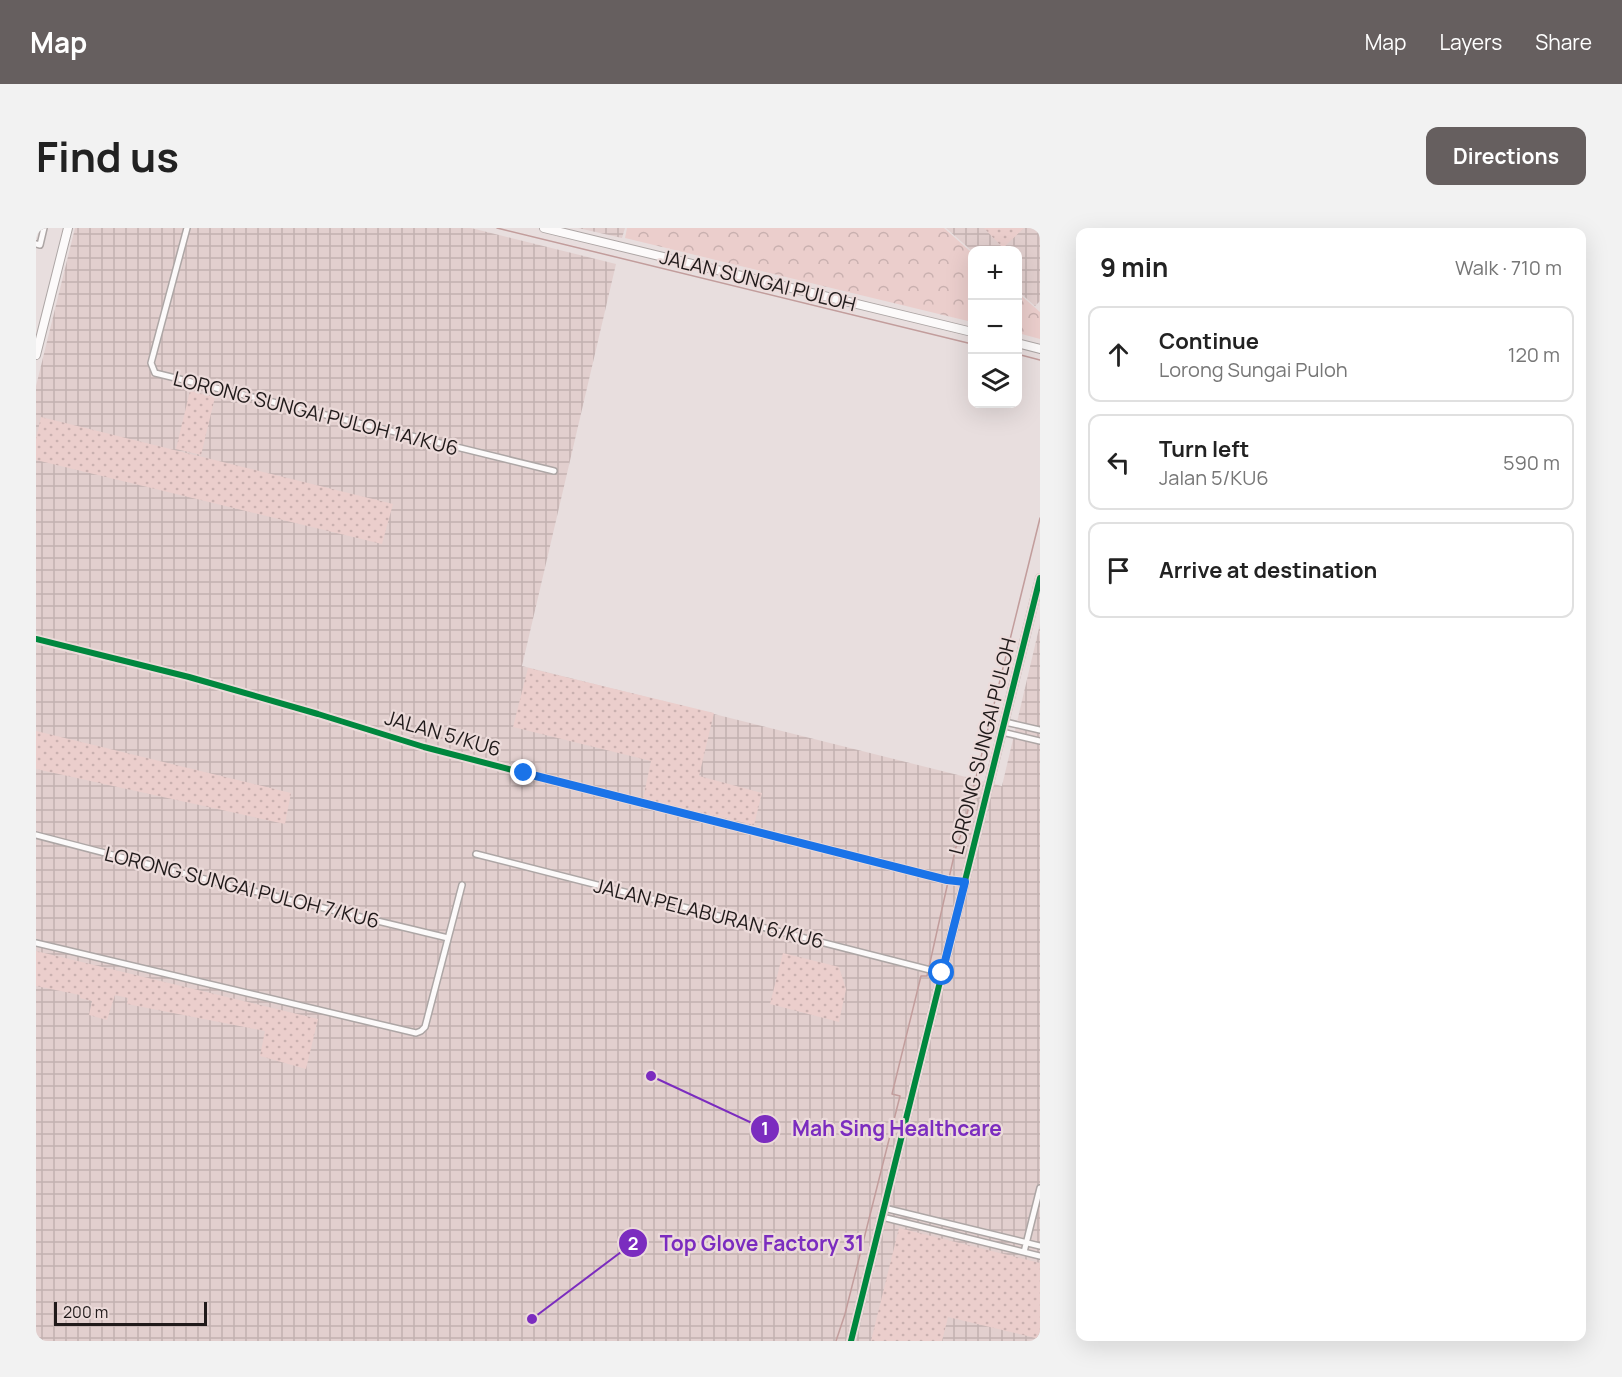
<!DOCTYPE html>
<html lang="en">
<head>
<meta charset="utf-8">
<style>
  :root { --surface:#fff; --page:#f2f2f2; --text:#222; --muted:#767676; --line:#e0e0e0; --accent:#665f5f }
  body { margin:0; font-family:Manrope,sans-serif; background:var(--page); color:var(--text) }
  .controls { position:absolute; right:18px; top:18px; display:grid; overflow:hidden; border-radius:12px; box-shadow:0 6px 24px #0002 }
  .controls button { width:54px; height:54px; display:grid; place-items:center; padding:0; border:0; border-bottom:2px solid var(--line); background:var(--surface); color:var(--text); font:30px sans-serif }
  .scale { position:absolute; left:18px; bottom:15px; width:153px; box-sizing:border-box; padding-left:6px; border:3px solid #201a1a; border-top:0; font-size:16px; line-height:21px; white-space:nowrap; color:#201a1a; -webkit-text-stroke:4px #ecdbda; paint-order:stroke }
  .stop { position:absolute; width:18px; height:18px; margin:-14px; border:4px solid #1a73e8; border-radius:50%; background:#fff }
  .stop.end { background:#1a73e8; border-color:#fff; box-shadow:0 2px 6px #0008 }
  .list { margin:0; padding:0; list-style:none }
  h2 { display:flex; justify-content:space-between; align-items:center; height:78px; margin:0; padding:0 24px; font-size:26px }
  h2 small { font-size:20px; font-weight:400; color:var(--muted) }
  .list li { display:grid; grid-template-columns:39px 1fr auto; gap:18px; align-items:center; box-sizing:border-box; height:96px; margin:0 12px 12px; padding:0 12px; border:2px solid var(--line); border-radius:12px }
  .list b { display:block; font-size:22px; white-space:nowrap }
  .list p { margin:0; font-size:20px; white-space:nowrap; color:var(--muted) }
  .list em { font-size:20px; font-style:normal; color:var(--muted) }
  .icon { flex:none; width:33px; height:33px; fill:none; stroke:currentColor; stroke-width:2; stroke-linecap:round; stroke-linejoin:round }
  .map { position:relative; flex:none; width:1004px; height:1113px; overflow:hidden; border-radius:12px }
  header { display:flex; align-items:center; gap:36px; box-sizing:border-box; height:84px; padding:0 30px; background:var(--accent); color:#fff }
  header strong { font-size:28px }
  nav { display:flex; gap:33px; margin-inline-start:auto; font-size:21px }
  .intro { display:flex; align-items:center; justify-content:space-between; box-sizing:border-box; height:144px; padding:0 36px }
  h1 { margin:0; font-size:42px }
  .button { padding:15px 27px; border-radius:12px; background:var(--accent); color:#fff; font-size:21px; font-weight:700 }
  main { display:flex; gap:36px; padding:0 36px }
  aside { flex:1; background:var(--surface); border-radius:12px; box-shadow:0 6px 24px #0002 }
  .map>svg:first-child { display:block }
</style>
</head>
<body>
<header>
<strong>Map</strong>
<nav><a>Map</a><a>Layers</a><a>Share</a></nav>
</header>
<div class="intro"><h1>Find us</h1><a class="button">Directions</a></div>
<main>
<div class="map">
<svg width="1004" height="1113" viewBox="0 0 1004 1113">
  <defs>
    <pattern id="industrial-grid" width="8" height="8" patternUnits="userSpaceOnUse" patternTransform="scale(1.5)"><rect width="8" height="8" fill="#e2cfce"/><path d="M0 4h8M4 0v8" fill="none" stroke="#c2b1b0"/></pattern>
    <pattern id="grass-dots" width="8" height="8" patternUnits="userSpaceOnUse" patternTransform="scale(1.5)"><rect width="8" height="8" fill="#ebcecc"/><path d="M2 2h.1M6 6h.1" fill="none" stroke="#c9b0af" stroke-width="1.8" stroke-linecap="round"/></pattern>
    <pattern id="forest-crowns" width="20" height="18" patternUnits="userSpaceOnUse" patternTransform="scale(1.5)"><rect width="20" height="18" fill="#ebcecc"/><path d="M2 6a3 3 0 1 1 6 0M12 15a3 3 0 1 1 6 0" fill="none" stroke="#c9b0af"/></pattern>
  </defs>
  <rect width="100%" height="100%" fill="#e8dede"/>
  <!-- industrial -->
  <path fill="url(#industrial-grid)" d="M39,0H435L580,36L486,438L966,558L1004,396V1113H0V158Z
    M542,0H589L586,10Z
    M910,0H1004V73L999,78L982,63L981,22L936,23Z"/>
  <!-- grass -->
  <path fill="url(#grass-dots)" d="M948,0H988L967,20Z
    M154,163L179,169L165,227L140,221Z
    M5,189L357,276L346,316L0,232V211Z
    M492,440L678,485L663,548L726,565L718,597L607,571L615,533L477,499Z
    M0,503L255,565L249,596L0,541Z
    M0,723L282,791L270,841L224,828L229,803L91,776L92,770L79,767L71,792L53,787L56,773L44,770V767L0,758Z
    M747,725L803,739L810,761L803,794L734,776Z
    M863,1000L1004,1035V1111L912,1089L906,1113H835Z"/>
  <!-- forest -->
  <path fill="url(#forest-crowns)" d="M591,0H908L936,25V94L589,10Z
    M981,64L1004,84V111L982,105Z"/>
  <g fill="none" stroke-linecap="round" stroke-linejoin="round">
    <!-- stream -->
    <path stroke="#c29d9c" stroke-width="1.5" d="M461,0L936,116
      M981,126L1004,132
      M913,650L920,619L927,602L1004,290
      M800,1113L809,1086L864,868L856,866L885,748H891L912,654"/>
    <!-- street casing -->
    <g stroke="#ada6a5" stroke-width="8">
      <path id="street" d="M151,0L115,135L119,145L518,243
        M0,16L4,17L8,0
        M0,411L153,449L282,486L388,519L488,545L911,652L929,654
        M969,494L1004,502
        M966,504L1004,513
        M0,607L188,656L412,710
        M440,626L906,745
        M0,715L380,805L385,803L389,799L426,657
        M848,980L1004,1018
        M846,989L1004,1028
        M988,1024L1004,960"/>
    </g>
    <!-- secondary casing -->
    <g stroke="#ada6a5" stroke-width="10">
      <path id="secondary" d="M508,0L936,104
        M981,115L1004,121
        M0,127L32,0
        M815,1113L1004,350"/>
    </g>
    <!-- street -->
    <use href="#street" stroke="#fcfafa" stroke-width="5"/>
    <!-- secondary -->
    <use href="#secondary" stroke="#fcfafa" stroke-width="8"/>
    <!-- cycleway casing -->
    <g stroke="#ecdbda" stroke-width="10">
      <path id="cycleway" d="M0,411L153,449L282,486L388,519L488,545L911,652L929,654
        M815,1113L1004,350"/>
    </g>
    <!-- cycleway -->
    <use href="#cycleway" stroke="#00873e" stroke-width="6"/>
  </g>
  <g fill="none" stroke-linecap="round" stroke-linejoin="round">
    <!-- route -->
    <path stroke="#1a73e8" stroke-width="8" d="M488,545L911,652L929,654L906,745"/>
  </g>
  <g text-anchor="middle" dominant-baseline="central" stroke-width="4.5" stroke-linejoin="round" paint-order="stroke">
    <!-- street labels -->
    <g font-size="20" fill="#201a1a" stroke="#ecdbda">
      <text transform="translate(722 52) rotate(14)">JALAN SUNGAI PULOH</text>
      <text transform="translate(280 185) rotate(14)">LORONG SUNGAI PULOH 1A/KU6</text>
      <text transform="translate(407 505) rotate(16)">JALAN 5/KU6</text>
      <text transform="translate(946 518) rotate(-76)">LORONG SUNGAI PULOH</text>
      <text transform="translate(206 659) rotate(14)">LORONG SUNGAI PULOH 7/KU6</text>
      <text transform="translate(673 685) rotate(14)">JALAN PELABURAN 6/KU6</text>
    </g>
  </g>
  <!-- callouts -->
  <path fill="none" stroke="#7b2cbf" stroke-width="2" d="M615 848L729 901M496 1091L597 1015"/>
  <g fill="#7b2cbf" stroke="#ecdbda" stroke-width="2">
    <circle cx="615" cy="848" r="6"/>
    <circle cx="496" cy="1091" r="6"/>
    <circle cx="729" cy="901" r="15"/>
    <circle cx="597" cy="1015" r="15"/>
  </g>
  <g font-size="18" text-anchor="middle" font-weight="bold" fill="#fff">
    <text x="729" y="907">1</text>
    <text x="597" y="1022">2</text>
  </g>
  <g font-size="21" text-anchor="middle" font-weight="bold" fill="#7b2cbf" stroke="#ecdbda" stroke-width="4.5" stroke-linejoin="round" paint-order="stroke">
    <text x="861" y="908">Mah Sing Healthcare</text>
    <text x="726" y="1023">Top Glove Factory 31</text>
  </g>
</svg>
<div class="controls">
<button>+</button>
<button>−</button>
<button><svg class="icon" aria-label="layers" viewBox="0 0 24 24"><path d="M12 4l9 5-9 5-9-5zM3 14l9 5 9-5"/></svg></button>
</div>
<div class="scale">200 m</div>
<div class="stop" style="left:906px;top:745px"></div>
<div class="stop end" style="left:488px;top:545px"></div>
</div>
<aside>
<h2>9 min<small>Walk · 710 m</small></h2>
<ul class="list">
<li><svg class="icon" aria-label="ahead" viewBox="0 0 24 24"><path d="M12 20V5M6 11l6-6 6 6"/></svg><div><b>Continue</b><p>Lorong Sungai Puloh</p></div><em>120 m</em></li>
<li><svg class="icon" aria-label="left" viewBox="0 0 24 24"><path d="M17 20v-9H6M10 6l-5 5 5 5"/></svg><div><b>Turn left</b><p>Jalan 5/KU6</p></div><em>590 m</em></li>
<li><svg class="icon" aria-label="arrive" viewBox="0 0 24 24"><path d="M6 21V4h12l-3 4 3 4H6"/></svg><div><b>Arrive at destination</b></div></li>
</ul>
</aside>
</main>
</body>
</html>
